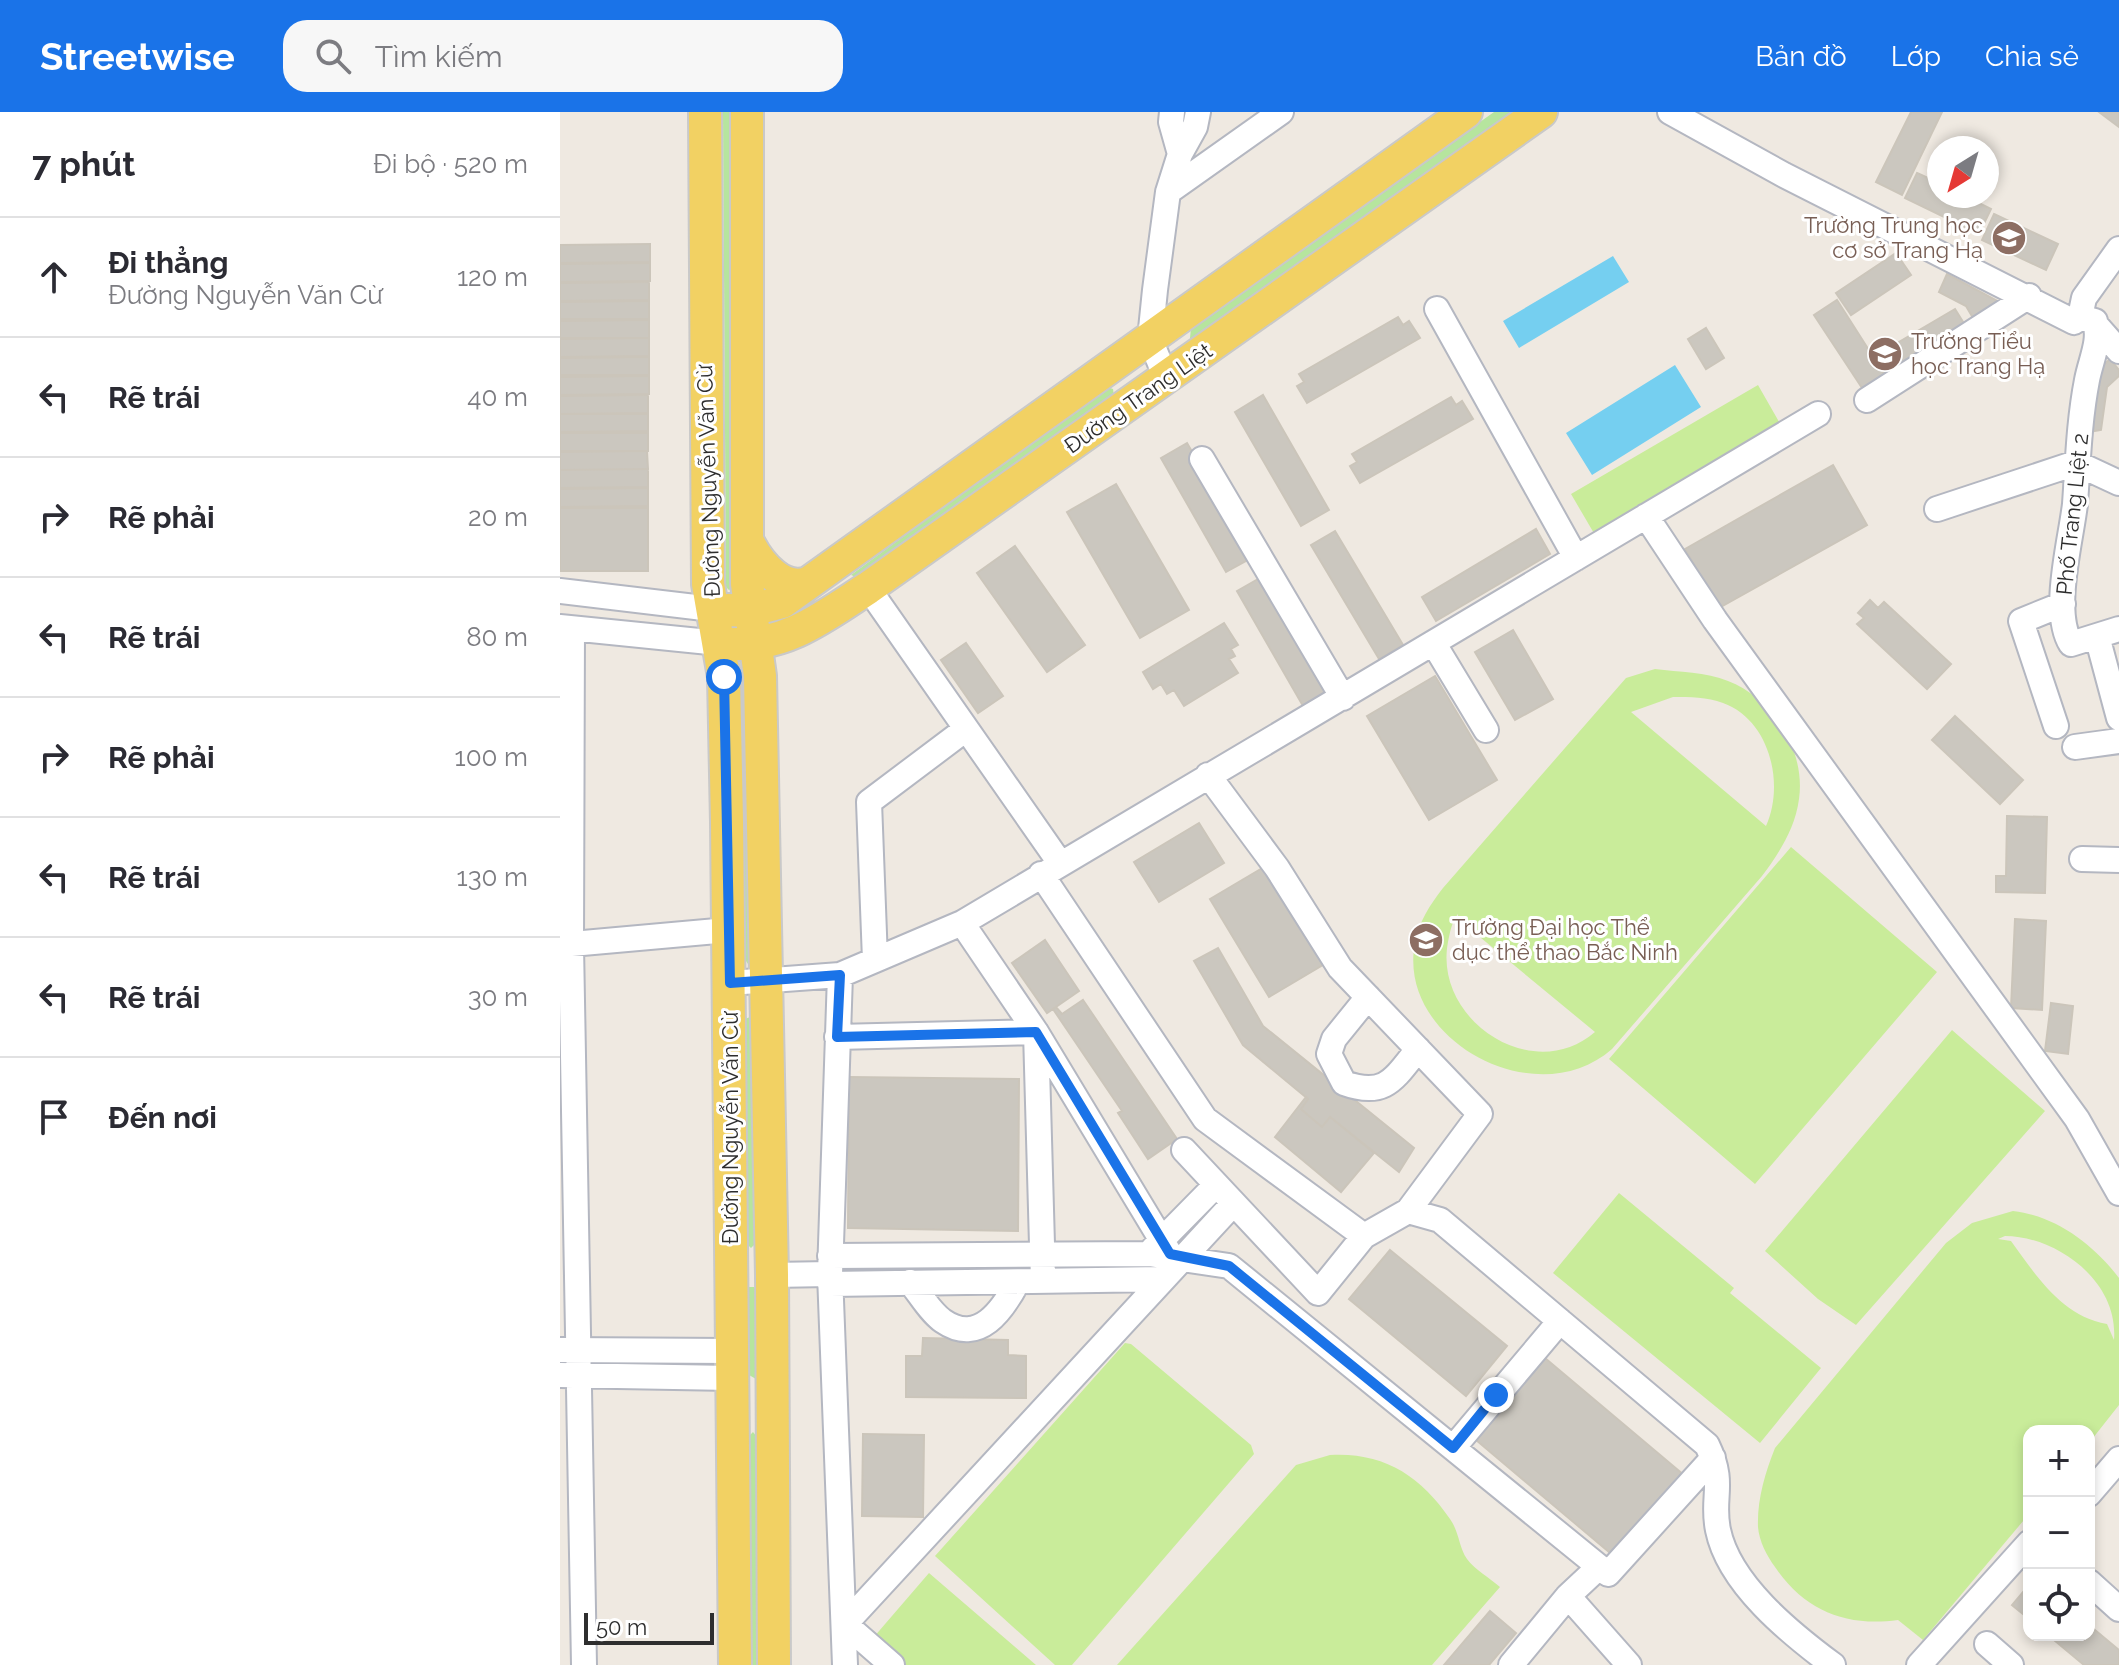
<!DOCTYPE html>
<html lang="vi">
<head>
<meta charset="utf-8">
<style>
  :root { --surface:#fff; --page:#f7f7f7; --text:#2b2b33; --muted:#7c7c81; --line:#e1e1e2; --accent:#1a73e8 }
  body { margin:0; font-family:Raleway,sans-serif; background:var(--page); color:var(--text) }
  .controls { position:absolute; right:24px; bottom:24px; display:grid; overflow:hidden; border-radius:16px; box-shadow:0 4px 12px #0003 }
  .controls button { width:72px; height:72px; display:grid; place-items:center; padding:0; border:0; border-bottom:2px solid var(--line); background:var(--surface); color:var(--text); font:40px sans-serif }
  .compass { position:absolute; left:1367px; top:24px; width:72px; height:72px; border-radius:50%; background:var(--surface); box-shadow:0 4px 12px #0003; rotate:217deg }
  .scale { position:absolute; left:24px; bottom:20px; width:130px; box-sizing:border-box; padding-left:8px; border:4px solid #2e2e2e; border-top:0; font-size:22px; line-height:28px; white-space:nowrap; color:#2e2e2e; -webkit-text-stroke:6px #fff; paint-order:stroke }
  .stop { position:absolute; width:24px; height:24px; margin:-18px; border:6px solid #1a73e8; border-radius:50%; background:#fff }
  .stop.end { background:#1a73e8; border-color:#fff; box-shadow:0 2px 8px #0008 }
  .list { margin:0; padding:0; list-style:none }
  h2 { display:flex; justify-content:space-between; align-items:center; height:104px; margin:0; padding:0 32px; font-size:34px }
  h2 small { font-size:26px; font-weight:400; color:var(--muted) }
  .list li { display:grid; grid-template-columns:52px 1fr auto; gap:24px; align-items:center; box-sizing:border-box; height:120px; padding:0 32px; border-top:2px solid var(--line) }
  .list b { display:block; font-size:30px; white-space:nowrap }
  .list p { margin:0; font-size:26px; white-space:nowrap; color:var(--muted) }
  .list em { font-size:26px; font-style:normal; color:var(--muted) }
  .icon { flex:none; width:44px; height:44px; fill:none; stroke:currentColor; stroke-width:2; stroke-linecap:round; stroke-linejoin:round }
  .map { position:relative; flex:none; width:1559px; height:1553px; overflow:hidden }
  header { display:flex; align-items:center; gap:48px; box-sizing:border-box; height:112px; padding:0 40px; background:var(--accent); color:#fff }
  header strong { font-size:38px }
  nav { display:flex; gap:44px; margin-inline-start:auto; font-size:28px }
  .search { width:560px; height:72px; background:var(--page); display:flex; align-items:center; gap:20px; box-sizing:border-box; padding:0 28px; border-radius:24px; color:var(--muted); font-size:30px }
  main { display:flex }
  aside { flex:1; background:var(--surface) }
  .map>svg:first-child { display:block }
</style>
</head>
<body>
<header>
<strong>Streetwise</strong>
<div class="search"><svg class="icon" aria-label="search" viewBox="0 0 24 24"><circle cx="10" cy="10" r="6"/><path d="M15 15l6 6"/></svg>Tìm kiếm</div>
<nav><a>Bản đồ</a><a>Lớp</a><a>Chia sẻ</a></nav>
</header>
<main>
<aside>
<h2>7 phút<small>Đi bộ · 520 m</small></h2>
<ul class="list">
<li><svg class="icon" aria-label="ahead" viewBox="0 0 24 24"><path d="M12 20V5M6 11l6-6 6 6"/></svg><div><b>Đi thẳng</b><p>Đường Nguyễn Văn Cừ</p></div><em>120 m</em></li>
<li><svg class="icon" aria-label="left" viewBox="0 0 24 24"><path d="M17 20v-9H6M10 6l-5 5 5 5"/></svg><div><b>Rẽ trái</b></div><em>40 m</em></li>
<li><svg class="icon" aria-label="right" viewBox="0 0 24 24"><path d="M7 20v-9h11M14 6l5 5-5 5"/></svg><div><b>Rẽ phải</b></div><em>20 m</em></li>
<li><svg class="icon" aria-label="left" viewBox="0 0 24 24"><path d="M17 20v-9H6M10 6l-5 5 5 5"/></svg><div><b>Rẽ trái</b></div><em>80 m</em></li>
<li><svg class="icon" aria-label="right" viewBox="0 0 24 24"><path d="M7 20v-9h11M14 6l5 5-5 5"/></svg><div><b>Rẽ phải</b></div><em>100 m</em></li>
<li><svg class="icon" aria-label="left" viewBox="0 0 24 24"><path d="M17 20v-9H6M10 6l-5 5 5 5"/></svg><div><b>Rẽ trái</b></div><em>130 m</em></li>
<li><svg class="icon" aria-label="left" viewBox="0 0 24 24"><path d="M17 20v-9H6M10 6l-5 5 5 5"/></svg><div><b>Rẽ trái</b></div><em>30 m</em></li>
<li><svg class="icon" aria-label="arrive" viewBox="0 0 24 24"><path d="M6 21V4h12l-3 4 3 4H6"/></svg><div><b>Đến nơi</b></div></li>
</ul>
</aside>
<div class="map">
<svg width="1559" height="1553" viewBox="0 0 1559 1553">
  <rect width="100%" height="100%" fill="#efe9e1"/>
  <!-- green -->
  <path fill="#b6e59e" d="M163,0H171L173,476L169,478L166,475Z
    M934,0H954L632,227L630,226L631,216Z
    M547,275L553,277L554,284L296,465L291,463Z
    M187,701L191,851L188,852L184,846L183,705Z
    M190,905L193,910L195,1132L191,1136L186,1131L185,907Z
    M189,1175H194L197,1181L196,1267L189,1263Z
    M193,1320L197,1325L199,1553H192L190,1323Z"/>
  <!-- pitch -->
  <path fill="#c9ec9a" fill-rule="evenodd" d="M1198,273L1222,315L1035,423L1011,382Z
    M1095,557C1119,560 1146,560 1168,569C1213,586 1246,639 1239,687C1235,717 1219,741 1202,764L1052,937C976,1004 836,927 855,831C859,809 870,793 883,776L1066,566ZM1113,585C1130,585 1147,585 1163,591C1210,608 1225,672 1206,714L1071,600ZM898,802V807L1035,920C973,974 873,908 888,830C890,820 892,809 898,802Z
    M1231,735L1377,860L1195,1072L1049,947Z
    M1392,918L1485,999L1296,1213L1258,1187L1205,1139Z
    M1059,1081L1174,1176L1170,1181L1261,1256L1200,1331L993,1161Z
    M1453,1099C1496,1104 1533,1132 1559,1166V1293L1529,1331V1319H1469V1402L1363,1528L1338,1508C1286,1515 1245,1499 1215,1455C1207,1444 1199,1429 1198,1415C1197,1388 1205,1361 1215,1336L1386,1131L1412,1111ZM1445,1124C1495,1124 1559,1168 1554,1228L1547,1212C1501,1204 1476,1163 1451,1129L1438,1127Z
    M565,1231L571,1232L691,1333L694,1342L512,1553H495L375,1444Z
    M770,1343C823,1340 860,1363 890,1407C899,1419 899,1436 907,1447C915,1458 930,1466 940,1475L872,1553H557L736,1353Z
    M369,1461L476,1553H344L313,1526Z"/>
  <!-- water -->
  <path fill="#75cff0" d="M1053,144L1069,170L959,236L943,209Z
    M1115,253L1141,295L1032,363L1006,321Z"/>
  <!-- building -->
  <path fill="#cbc7bf" stroke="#cbc5ba" stroke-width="2" d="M1351,0H1382L1342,83L1316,70Z
    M1539,0H1559V15Z
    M1357,61L1379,71V84H1405L1431,97L1419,122L1345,86Z
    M1434,102L1498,132L1486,158L1422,128Z
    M90,132V150L0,151V133Z
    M1336,141L1351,163L1291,203L1276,181Z
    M90,151V169L0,170V152Z
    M1387,162L1445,193L1416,211L1406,194L1379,180Z
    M89,170V188L0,189V171Z
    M1277,188L1326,265L1304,279L1254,203Z
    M89,189V207H0V190Z
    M1395,197L1408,218L1328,266L1315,244Z
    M838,205L843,213L849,209L860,226L747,291L737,274L744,270L739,262Z
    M89,208V226H0V209Z
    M1146,216L1164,246L1146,257L1128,227Z
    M89,226V244L0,245V227Z
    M89,245V263H0V246Z
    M1550,247L1559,258V264L1547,275L1541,318L1523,321L1529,267Z
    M89,264V282L0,283V265Z
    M88,283V301L0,302V284Z
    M703,283L769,398L741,414L675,300Z
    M891,285L896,293L902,289L913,307L800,371L790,354L797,350L792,342Z
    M0,302H88V319L0,320Z
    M0,321H88V339H0Z
    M627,331L693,445L666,460L601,346Z
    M87,339L88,357L0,358V340Z
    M1273,353L1307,413L1159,496L1125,437Z
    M88,357V375L0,376V358Z
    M556,372L629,498L580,526L507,400Z
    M88,376V394L0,395V377Z
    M0,396H88V459H0Z
    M976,417L990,442L876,509L862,485Z
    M775,419L843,533L819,547L751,433Z
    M455,434L525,533L487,560L417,461Z
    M705,463L772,577L743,594L677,479Z
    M1310,488L1318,496L1324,490L1391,552L1367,577L1297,512L1304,506L1298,501Z
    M664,511L678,533L671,537L675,544L669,547L678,561L624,594L614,578L607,582L601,572L593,577L583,560Z
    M953,518L993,587L955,608L915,540Z
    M406,531L443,584L418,601L381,548Z
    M875,564L937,668L869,708L807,604Z
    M1395,604L1463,668L1440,692L1372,628Z
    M1447,704L1487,705L1485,781L1436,780V764H1446Z
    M639,711L664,751L599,790L574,750Z
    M704,755L763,853L709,885L650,787Z
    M1455,807L1486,809L1482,898L1451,896Z
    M485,828L519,879L487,901L452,851Z
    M658,836L703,914L854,1036L839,1060L770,1005L762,1015L741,997L748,987L683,933L634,849Z
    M523,888L617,1027L588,1047L558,1001L562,999L493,897L496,895L502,902Z
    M1491,891L1513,894L1508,942L1485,939Z
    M289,965L459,967L458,1119L288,1116Z
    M746,985L748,987L741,997L762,1015L770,1005L814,1041L781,1080L715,1025Z
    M830,1138L947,1234L906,1284L789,1187Z
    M363,1226L448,1228V1243L466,1244V1286L346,1285V1244H362Z
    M979,1241L1124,1363L1055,1445L910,1323Z
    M303,1322L364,1323L363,1405L302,1404Z
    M1469,1473V1507L1452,1493Z
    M930,1499L956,1521L929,1553H884Z
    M1529,1513L1559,1538V1553H1524L1488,1523H1529Z"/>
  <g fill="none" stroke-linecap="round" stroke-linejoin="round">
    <!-- minor casing -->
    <g stroke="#b4b7c1" stroke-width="28">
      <path id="minor" d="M612,0L611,10L620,42
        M1110,0L1224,63L1514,210L1520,205L1524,186L1559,137
        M608,80L721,0
        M877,197L1016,446
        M1520,205L1535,209C1541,229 1531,247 1527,268C1519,309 1518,350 1515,392C1511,428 1491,500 1511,532L1559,517
        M1536,213L1559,239
        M606,266L590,227L595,178L608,80L620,42L635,15L638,0
        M1307,288L1469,184
        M642,347L783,586
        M1377,397L1516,351L1559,371
        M1086,404L1155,508L1517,1007L1559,1081
        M308,476L500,751
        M0,479L152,497
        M0,515L159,531
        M12,517L11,833L24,1553
        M1537,524L1559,606
        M874,532L926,618
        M1496,614L1461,509L1503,492
        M1515,635L1559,629
        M648,663L717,756L780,856L920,1002L848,1099
        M1522,747L1559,748
        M481,762L645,1007L804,1124L758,1181L624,1038
        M402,811L476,920L610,1142
        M0,833L168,818
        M315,848L309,690L406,617
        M280,863L270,1162L285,1553
        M170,871L280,863L402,811L1258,302
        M808,885L774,927L769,942L784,971C825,986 834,967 858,937
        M277,925L476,920L483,1168
        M804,1124L848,1099L880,1108L1147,1333C1166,1372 1151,1385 1158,1418C1169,1472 1230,1521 1273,1553
        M593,1137L656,1073
        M270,1144L589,1142L669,1154L1048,1462L1153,1346
        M212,1163L270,1162
        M350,1170C360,1182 370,1200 383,1209C419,1234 443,1197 457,1171
        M270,1172L602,1167
        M0,1238L171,1239
        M0,1263L171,1266
        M893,1336L1000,1209
        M1529,1382L1559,1347
        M1529,1470L1559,1497
        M1008,1484L1069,1553
        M1427,1532L1451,1553
        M332,1553L285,1512L672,1093
        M951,1553L1008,1484L1039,1455
        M1359,1553L1469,1431"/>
    </g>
    <!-- major casing -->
    <g stroke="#c9c9c9" stroke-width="36">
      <path id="major" d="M145,0L148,472L164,565L167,710L175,1553
        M187,0V472L200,564L212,1163L214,1553
        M189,432C200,453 224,482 250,470
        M168,498L188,499L222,490L906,0
        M174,532C227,534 265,504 308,476L981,0"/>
    </g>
    <!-- minor -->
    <use href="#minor" stroke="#fff" stroke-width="24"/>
    <!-- major -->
    <use href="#major" stroke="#f2d163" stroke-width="32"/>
  </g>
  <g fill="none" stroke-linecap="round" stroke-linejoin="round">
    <!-- route -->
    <path stroke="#1a73e8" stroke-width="10" d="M164,565L170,871L280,863L277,925L476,920L610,1142L669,1154L893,1336L936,1283"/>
  </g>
  <!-- icons -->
  <defs>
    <g id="school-disc" transform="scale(1.8)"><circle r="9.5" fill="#8d6e63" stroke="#fff"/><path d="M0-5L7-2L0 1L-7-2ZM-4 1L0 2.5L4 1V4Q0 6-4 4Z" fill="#fff"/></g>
    <g id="university-disc" transform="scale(1.8)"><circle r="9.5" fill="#8d6e63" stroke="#fff"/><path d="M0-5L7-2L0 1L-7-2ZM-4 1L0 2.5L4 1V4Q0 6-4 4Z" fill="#fff"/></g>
  </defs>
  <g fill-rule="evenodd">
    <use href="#school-disc" x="1449" y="126"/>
    <use href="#school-disc" x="1325" y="242"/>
    <use href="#university-disc" x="866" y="828"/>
  </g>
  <g text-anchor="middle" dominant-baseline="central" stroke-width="6" stroke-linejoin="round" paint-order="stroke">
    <!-- education labels -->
    <g font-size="22" fill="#785e54" stroke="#fff" text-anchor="start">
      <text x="1423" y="113" text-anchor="end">Trường Trung học<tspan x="1423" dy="25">cơ sở Trang Hạ</tspan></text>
      <text x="1351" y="229">Trường Tiểu<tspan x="1351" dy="25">học Trang Hạ</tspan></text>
      <text x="892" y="815">Trường Đại học Thể<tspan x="892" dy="25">dục thể thao Bắc Ninh</tspan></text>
    </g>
    <!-- street labels -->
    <g font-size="22" fill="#2e2e2e" stroke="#fff">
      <text transform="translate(578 286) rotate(-35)">Đường Trang Liệt</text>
      <text transform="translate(148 369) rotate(-92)">Đường Nguyễn Văn Cừ</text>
      <text transform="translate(1512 402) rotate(-84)">Phố Trang Liệt 2</text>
      <text transform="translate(170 1016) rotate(-90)">Đường Nguyễn Văn Cừ</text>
    </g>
  </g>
</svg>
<div class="controls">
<button>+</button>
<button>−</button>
<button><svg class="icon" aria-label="locate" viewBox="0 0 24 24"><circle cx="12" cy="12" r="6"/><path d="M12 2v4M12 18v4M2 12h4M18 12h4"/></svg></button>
</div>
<svg class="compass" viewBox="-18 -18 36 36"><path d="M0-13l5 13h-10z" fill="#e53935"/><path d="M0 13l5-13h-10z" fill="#7c7c81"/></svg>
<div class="scale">50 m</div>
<div class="stop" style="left:164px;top:565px"></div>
<div class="stop end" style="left:936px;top:1283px"></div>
</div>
</main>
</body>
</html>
